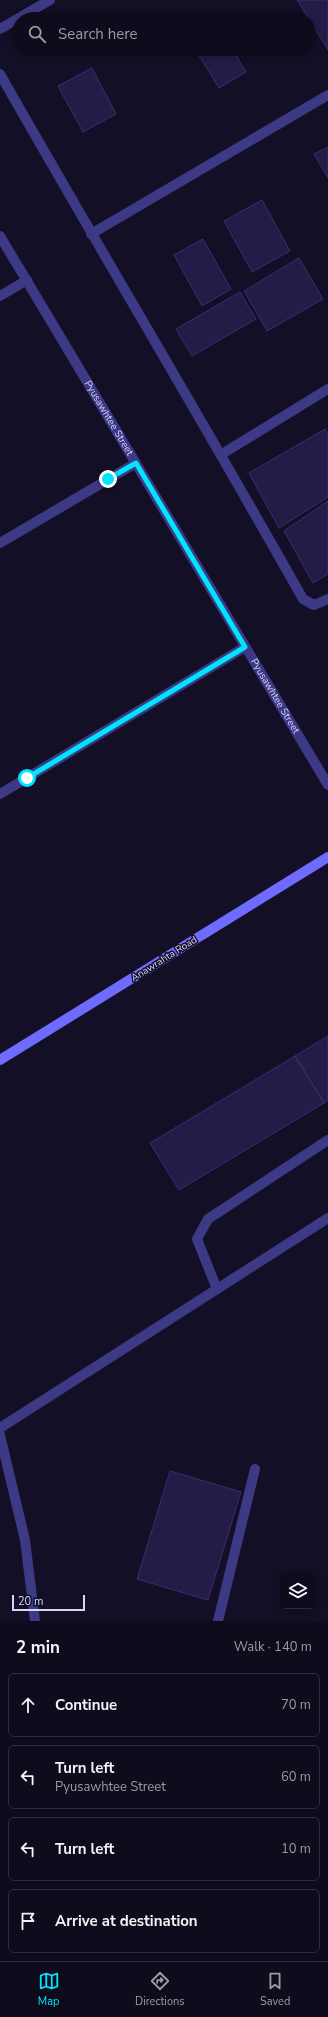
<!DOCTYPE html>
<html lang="en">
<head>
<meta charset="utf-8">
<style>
  :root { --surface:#0e0b1c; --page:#171425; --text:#f1f3f6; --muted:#9b9ba3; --line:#2e2b3b; --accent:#00e5ff }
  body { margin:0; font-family:"Nunito Sans",sans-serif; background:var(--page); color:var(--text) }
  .controls { position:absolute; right:12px; bottom:12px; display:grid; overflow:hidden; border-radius:6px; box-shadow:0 2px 10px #0003 }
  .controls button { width:36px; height:36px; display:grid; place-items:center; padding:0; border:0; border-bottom:1px solid var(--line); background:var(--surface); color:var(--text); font:20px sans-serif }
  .scale { position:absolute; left:12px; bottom:10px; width:73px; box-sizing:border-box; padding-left:4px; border:2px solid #d9d4ff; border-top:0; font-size:11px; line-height:14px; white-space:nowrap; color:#d9d4ff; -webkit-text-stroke:3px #130f26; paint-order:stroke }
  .stop { position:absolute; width:12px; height:12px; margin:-9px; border:3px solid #00e5ff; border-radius:50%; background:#fff }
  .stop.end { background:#00e5ff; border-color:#fff; box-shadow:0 1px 4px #0008 }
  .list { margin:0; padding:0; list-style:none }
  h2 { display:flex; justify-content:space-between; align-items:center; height:52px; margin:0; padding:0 16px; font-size:17px }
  h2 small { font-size:13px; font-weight:400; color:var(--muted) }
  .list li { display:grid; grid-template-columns:26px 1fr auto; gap:12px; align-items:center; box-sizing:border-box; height:64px; margin:0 8px 8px; padding:0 8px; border:1px solid var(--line); border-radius:6px }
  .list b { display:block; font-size:15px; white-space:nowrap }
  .list p { margin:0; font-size:13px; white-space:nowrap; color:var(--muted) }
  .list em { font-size:13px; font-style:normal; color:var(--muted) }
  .icon { flex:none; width:22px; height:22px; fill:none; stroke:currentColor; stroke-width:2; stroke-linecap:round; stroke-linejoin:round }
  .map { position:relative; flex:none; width:328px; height:1621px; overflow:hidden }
  .search { position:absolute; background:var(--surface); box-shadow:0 2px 10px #0003; left:12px; right:12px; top:12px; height:44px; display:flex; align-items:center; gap:10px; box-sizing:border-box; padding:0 14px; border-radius:22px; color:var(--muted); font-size:15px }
  .sheet { height:340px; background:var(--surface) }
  nav { display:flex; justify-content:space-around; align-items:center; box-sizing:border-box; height:56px; border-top:1px solid var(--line); background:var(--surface); font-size:11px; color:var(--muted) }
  nav a { display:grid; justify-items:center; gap:2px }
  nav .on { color:var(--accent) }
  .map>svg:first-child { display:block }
</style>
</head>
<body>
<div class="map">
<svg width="328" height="1621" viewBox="0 0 328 1621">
  <rect width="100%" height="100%" fill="#130f26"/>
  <!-- building -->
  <path fill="#241b47" stroke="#3b2d73" d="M297,0H328V50L309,19Z
    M195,49H232L246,72L219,88Z
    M92,68L116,114L83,132L58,86Z
    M328,147V178L314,154Z
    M262,200L290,251L252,272L224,221Z
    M203,239L231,289L202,306L174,255Z
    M299,258L323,299L267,331L244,291Z
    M240,292L256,319L192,356L176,329Z
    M325,429L328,434V497L279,528L249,473Z
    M328,501V574L313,583L284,531Z
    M328,1036V1100L324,1103L295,1056Z
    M295,1056L324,1103L179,1190L150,1143Z
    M170,1471L241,1492L208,1600L137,1579Z"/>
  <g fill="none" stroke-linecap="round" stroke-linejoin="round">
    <!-- service -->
    <path stroke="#3d3a85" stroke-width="10" d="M217,1289L197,1239L208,1219L328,1140"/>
    <!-- minor -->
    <g stroke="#3d3a85" stroke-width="10">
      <path d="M0,29L50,0"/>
      <path d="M0,74C100,250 204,423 303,599L314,605L328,599"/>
      <path d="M91,234L328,95"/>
      <path id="s1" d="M0,236L328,785"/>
      <path d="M0,296L27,280"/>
      <path d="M222,454L328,389"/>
      <path d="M0,543L136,463"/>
      <path d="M0,794L245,647"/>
      <path d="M0,1428L328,1218"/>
      <path d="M0,1435L25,1540L35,1621"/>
      <path d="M218,1621L255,1469"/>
    </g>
    <!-- secondary -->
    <path stroke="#6f6bff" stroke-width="10" d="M0,1060L328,857"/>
  </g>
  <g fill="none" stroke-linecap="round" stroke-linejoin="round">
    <!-- route -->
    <path stroke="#00e5ff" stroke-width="5" d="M27,778L245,647L136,463L108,479"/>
  </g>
  <g text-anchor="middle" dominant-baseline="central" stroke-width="3" stroke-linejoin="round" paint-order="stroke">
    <!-- street labels -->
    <g font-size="10" fill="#d9d4ff" stroke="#130f26">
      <text stroke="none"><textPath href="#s1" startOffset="212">Pyusawhtee Street</textPath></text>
      <text stroke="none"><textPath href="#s1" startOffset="536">Pyusawhtee Street</textPath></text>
      <text transform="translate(164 959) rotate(-32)">Anawrahta Road</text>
    </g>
  </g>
</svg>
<div class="controls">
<button><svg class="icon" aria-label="layers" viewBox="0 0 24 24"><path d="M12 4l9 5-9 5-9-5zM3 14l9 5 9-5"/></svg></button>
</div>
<div class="scale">20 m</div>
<div class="stop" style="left:27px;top:778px"></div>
<div class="stop end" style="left:108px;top:479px"></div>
<div class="search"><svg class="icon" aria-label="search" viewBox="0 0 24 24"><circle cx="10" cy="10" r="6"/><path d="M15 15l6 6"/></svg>Search here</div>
</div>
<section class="sheet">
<h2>2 min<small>Walk · 140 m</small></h2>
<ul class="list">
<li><svg class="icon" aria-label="ahead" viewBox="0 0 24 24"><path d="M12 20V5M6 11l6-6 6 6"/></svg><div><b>Continue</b></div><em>70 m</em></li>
<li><svg class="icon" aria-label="left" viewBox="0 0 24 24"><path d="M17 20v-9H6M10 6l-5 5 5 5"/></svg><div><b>Turn left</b><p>Pyusawhtee Street</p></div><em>60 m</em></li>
<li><svg class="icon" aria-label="left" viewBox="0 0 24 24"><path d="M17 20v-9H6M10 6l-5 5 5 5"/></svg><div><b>Turn left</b></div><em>10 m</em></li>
<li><svg class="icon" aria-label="arrive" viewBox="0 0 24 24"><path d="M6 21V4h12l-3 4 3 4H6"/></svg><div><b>Arrive at destination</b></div></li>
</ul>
</section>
<nav>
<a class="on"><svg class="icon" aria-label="map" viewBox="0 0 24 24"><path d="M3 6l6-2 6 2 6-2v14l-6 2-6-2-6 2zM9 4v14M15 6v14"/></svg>Map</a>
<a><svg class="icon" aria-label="directions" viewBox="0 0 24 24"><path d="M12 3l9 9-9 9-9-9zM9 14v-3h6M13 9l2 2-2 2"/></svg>Directions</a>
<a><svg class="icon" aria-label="saved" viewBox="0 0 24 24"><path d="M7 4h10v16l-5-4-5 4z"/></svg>Saved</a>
</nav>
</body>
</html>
